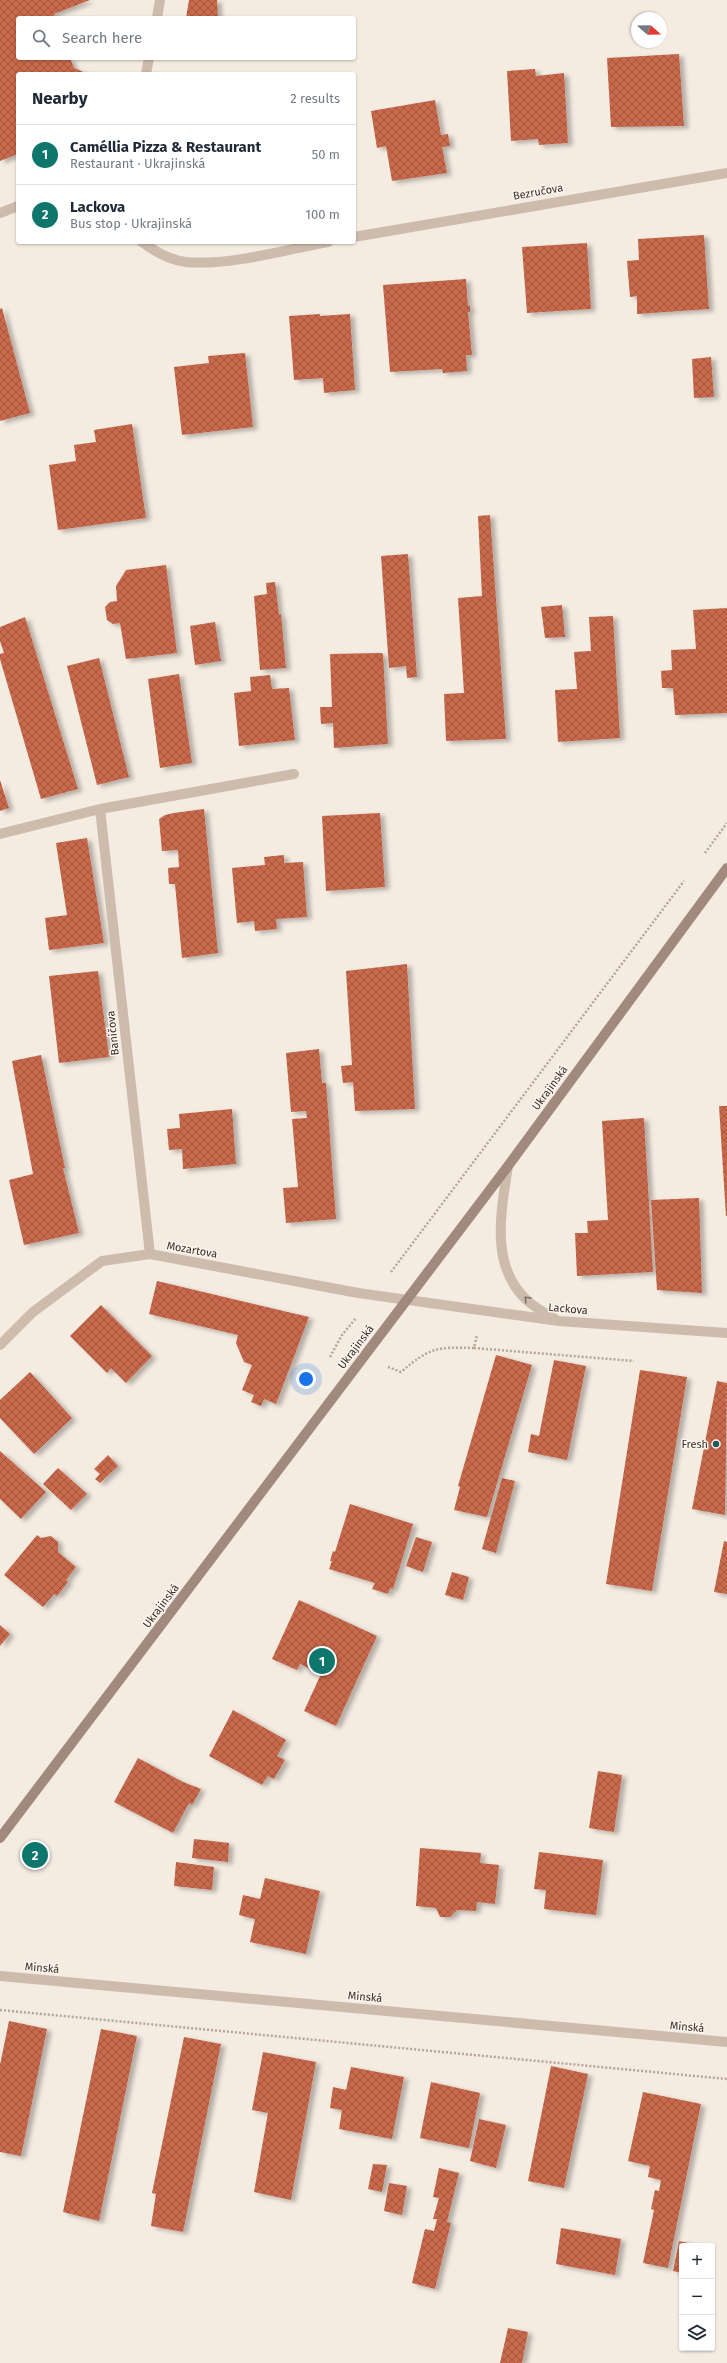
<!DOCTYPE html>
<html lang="en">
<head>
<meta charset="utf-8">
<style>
  :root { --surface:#fff; --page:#f6f6f7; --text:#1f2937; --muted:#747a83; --line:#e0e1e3; --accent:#0f766e }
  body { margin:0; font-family:"Fira Sans",sans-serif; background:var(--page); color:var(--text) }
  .controls { position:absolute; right:12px; bottom:12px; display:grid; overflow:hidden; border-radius:4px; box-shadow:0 1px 3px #0004 }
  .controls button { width:36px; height:36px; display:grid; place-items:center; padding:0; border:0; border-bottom:1px solid var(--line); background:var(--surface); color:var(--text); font:20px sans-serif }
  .compass { position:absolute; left:631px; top:12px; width:36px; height:36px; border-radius:50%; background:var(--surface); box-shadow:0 1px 3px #0004; rotate:110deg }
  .you { position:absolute; left:306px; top:1379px; width:14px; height:14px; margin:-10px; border:3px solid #fff; border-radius:50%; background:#1a73e8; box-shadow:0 0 0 6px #1a73e833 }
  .badge { display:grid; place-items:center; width:26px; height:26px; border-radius:50%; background:var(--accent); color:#fff; font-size:13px; font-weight:700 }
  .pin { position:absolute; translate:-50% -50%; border:2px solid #fff; box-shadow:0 1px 4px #0006 }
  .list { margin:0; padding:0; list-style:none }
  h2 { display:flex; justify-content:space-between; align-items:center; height:52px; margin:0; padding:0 16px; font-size:17px }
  h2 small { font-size:13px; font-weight:400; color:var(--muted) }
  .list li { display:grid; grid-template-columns:26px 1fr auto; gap:12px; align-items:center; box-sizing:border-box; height:60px; padding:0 16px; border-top:1px solid var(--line) }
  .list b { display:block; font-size:15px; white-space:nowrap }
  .list p { margin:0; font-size:13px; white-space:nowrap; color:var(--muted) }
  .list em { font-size:13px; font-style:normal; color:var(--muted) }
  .icon { flex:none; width:22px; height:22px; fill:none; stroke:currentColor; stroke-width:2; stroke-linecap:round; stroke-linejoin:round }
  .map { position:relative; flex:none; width:727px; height:2363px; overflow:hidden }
  .search { position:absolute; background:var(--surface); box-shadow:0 1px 3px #0004; left:16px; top:16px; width:340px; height:44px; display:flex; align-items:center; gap:10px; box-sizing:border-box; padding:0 14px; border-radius:4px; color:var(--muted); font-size:15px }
  .panel { position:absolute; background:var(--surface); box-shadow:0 1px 3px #0004; left:16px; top:72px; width:340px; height:172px; border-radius:4px }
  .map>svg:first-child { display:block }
</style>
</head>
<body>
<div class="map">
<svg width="727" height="2363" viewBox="0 0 727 2363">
  <defs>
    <pattern id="building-cross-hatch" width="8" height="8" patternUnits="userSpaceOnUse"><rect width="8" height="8" fill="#c8694b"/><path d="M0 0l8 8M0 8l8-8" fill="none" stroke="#a4573f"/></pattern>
    <filter id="shadow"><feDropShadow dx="4.5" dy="2.5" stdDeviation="2" flood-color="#0004"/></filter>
  </defs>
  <rect width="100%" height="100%" fill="#f4ebe1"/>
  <!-- building -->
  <path fill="url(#building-cross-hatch)" filter="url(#shadow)" d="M0,0H90L54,14L55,18H18V58H70L74,68L88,74H18V154L0,161Z
    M189,0H217L218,18H186Z
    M679,54L684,126L611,127L607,58Z
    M535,69L536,76L564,73L568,143L539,145L538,139L511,141L507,71Z
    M435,100L441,135L448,134L450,146L442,147L447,173L392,181L386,146L377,148L371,111Z
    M704,235L709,309L637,314V296L630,297L627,261L639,260L638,239Z
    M587,243L591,309L527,313L522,247Z
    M466,279L468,306H470V312H468L472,355H466L467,371L443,373L442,369L390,372L383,285Z
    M2,308L30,413L0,421V309Z
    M320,314V316L350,314L355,390L324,393L323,378L294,380L289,316Z
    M245,353L253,427L182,435L174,367L209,363L208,356Z
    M711,357L714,397L694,398L692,359Z
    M132,424L146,518L58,530L49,465L76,461L74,445L96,442L94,430Z
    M490,515L506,739L446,741L444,694L464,693L458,598L482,596L478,516Z
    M408,554L417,677L407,678L406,666L389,668L381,556Z
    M166,565L177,653L126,659L120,623L113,624L107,620L105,607L110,602L117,601L116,586L126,570Z
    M275,582L279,615L281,614L286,668L260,670L254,596L267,594L266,583Z
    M562,605L565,637L545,638L541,607Z
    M727,608V713L675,715L673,688H662L661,671L672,670L671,650L696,649L693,610Z
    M613,616L620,738L558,742L555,690L577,689L574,652L591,651L589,617Z
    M25,617L78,789L41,799L0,659V654L4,653L0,641V627Z
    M215,622L221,661L195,665L190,626Z
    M381,653L383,654L388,744L334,748L333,723L321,724L320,707H332L330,654Z
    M99,658L129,777L97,785L67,666Z
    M179,674L192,763L160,768L148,679Z
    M270,675L272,689L289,688L295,740L239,746L234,693L251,691L250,677Z
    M0,780L9,808L0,811Z
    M204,809L218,953L182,958L175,884H169L168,868L179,867L178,850L162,851L159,819L165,815L174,813Z
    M380,813L385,887L326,891L322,816Z
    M87,838L104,943L49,950L45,918L67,915L56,843Z
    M284,855V863L303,862L307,917L276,919L277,929L255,931L254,921L237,923L232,868L265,865L264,857Z
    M407,964L415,1109L355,1111L353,1082L343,1083L341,1066L352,1065L346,971Z
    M98,971L109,1057L59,1063L49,976Z
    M319,1049L322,1083H326L336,1219L286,1223L283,1188L298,1187L292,1119L307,1118L306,1111L291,1112L286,1053Z
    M41,1055L65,1168H63L79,1233L24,1245L9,1180L33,1174L12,1061Z
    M719,1106H727V1216H726Z
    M232,1109L236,1164L183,1169L182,1149L169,1150L167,1129L180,1128L179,1114Z
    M644,1118L653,1272L577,1276L575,1233H588L587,1221L608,1220L602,1121Z
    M699,1198L702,1293L657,1290L651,1200Z
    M157,1281L309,1317L276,1404L264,1399L261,1406L251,1402L254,1395L242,1390L252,1365L244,1362L236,1343L238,1335L149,1314Z
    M101,1305L152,1356L126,1383L111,1368L107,1373L70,1336Z
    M496,1355L532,1365L487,1517L454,1510L460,1487L458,1486Z
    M554,1360L586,1366L567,1460L528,1452L531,1434L539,1436Z
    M640,1370L687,1377L652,1591L606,1584Z
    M30,1372L72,1418L34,1454L0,1418V1400Z
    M717,1381L727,1383L725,1515L692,1509Z
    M0,1451L46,1492L21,1519L0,1499Z
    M108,1455L118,1466L100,1483L95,1479L100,1474L94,1469Z
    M58,1468L87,1494L71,1510L43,1484Z
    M502,1478L515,1481L496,1553L482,1549Z
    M350,1504L413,1524L393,1589L390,1588L388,1594L372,1589L375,1583L329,1569L332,1561H330L333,1551L335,1552Z
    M37,1535L41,1538L51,1536L58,1542V1552L76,1567L66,1580L68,1582L57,1596L54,1594L43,1607L4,1575Z
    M416,1537L432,1542L423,1572L406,1566Z
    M724,1541L727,1542V1594L714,1592Z
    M452,1572L469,1577L463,1600L445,1595Z
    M299,1600L377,1636L336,1726L304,1711L321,1674L300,1664L297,1670L272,1659Z
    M0,1625L10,1634L0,1646Z
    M233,1710L286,1740L277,1756L285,1760L274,1779L268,1776L262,1785L209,1756Z
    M138,1758L183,1782L201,1789L192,1805L189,1803L173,1833L114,1802Z
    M598,1771L622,1775L614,1832L589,1828Z
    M194,1839L229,1843L228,1862L192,1858Z
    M420,1848L481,1853L480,1863L499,1865L495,1904L477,1902L476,1911L457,1910L450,1917H440L436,1908L416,1906Z
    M539,1852L603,1860L596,1915L544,1909L546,1890L534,1889Z
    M176,1862L214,1867L212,1890L174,1886Z
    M265,1878L320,1891L306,1954L250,1942L255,1919L239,1915L243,1895L260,1899Z
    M9,2021L47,2029L21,2156L0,2152V2065Z
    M101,2029L137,2036L99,2221L63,2212Z
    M184,2037L221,2044L183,2232L151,2226L156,2194L152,2193Z
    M263,2052L316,2062L291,2200L254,2192L268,2113L252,2110Z
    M551,2066L588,2074L564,2188L528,2181Z
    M351,2067L404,2077L392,2139L339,2129L342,2110L330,2108L333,2087L346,2090Z
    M431,2082L480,2093L469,2148L420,2138Z
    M643,2092L701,2104L668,2268L643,2263L654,2210L651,2209L655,2190L659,2191L661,2180L648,2177L650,2166L628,2161Z
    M479,2119L506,2125L496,2168L470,2161Z
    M373,2164L387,2165L382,2192L368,2189Z
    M439,2168L459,2173L447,2222L451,2223L435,2289L412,2283L425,2229L434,2231L437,2219H433L439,2198L433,2197Z
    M389,2183L407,2186L402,2215L384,2211Z
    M561,2228L621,2239L615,2275L556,2264Z
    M679,2241L699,2245L682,2246V2273L673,2271Z
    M508,2328L528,2332L522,2363H500Z"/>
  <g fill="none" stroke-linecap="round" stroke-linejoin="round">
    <!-- path -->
    <path stroke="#b9a596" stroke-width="2.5" stroke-dasharray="2 2" stroke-linecap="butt" d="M705,853L727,823
      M391,1272L684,881
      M474,1348L634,1361
      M330,1357L342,1335L356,1318
      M388,1367L401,1372C430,1347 437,1347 474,1348L477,1335
      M0,2010L727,2079"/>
    <!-- street -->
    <path stroke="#cdbbac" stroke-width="10" d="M157,18L160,0
      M146,74L149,58
      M0,213L18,206
      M354,237L727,173
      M142,242C154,251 169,260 186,262C228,266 285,250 328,242
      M100,809L150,1254
      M0,834L100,809L294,774
      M508,1166C501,1212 489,1268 529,1302C537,1309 547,1314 555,1319
      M0,1345L33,1312L102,1261L150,1254L358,1293L559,1321L727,1333
      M0,1976L727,2042"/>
    <!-- secondary -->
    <path stroke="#a18a7d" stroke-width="10" d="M0,1838L508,1166L727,868"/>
  </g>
  <!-- one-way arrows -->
  <defs><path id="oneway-chevron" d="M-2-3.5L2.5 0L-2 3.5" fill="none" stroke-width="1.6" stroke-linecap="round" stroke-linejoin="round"/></defs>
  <use stroke="#7d6f65" href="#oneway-chevron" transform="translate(527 1299) rotate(-133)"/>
  <!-- markers -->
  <circle fill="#1f5a5e" stroke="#fbf5ee" stroke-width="1.5" cx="716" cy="1444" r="4"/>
  <g text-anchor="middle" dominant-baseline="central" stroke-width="3" stroke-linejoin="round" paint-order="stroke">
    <!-- street labels -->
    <g font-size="11" fill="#3b302b" stroke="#fbf5ee">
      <text transform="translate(538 192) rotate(-10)">Bezručova</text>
      <text transform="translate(113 1033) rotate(-96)">Baničova</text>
      <text transform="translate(550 1088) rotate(-54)">Ukrajinská</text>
      <text transform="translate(192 1250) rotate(10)">Mozartova</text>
      <text transform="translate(568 1309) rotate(5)">Lackova</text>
      <text transform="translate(356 1347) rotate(-53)">Ukrajinská</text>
      <text transform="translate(161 1606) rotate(-53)">Ukrajinská</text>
      <text transform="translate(42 1968) rotate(5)">Minská</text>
      <text transform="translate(365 1997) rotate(5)">Minská</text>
      <text transform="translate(687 2027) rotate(5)">Minská</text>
    </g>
    <!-- poi labels -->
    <g font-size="11" fill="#3b302b" stroke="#fbf5ee" text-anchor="end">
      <text x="708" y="1444">Fresh</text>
    </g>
  </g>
</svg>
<div class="controls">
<button>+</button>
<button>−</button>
<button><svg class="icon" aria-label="layers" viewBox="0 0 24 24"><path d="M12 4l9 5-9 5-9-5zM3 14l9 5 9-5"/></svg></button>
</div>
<svg class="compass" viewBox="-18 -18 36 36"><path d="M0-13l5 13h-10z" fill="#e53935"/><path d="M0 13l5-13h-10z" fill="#747a83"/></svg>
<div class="you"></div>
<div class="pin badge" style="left:322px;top:1661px">1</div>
<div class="pin badge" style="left:35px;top:1855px">2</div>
<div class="search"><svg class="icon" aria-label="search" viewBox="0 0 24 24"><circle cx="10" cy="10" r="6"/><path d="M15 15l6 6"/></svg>Search here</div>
<section class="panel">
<h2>Nearby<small>2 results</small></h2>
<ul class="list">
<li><span class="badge">1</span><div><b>Caméllia Pizza &amp; Restaurant</b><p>Restaurant · Ukrajinská</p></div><em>50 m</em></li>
<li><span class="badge">2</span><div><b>Lackova</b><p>Bus stop · Ukrajinská</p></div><em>100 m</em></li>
</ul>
</section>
</div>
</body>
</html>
